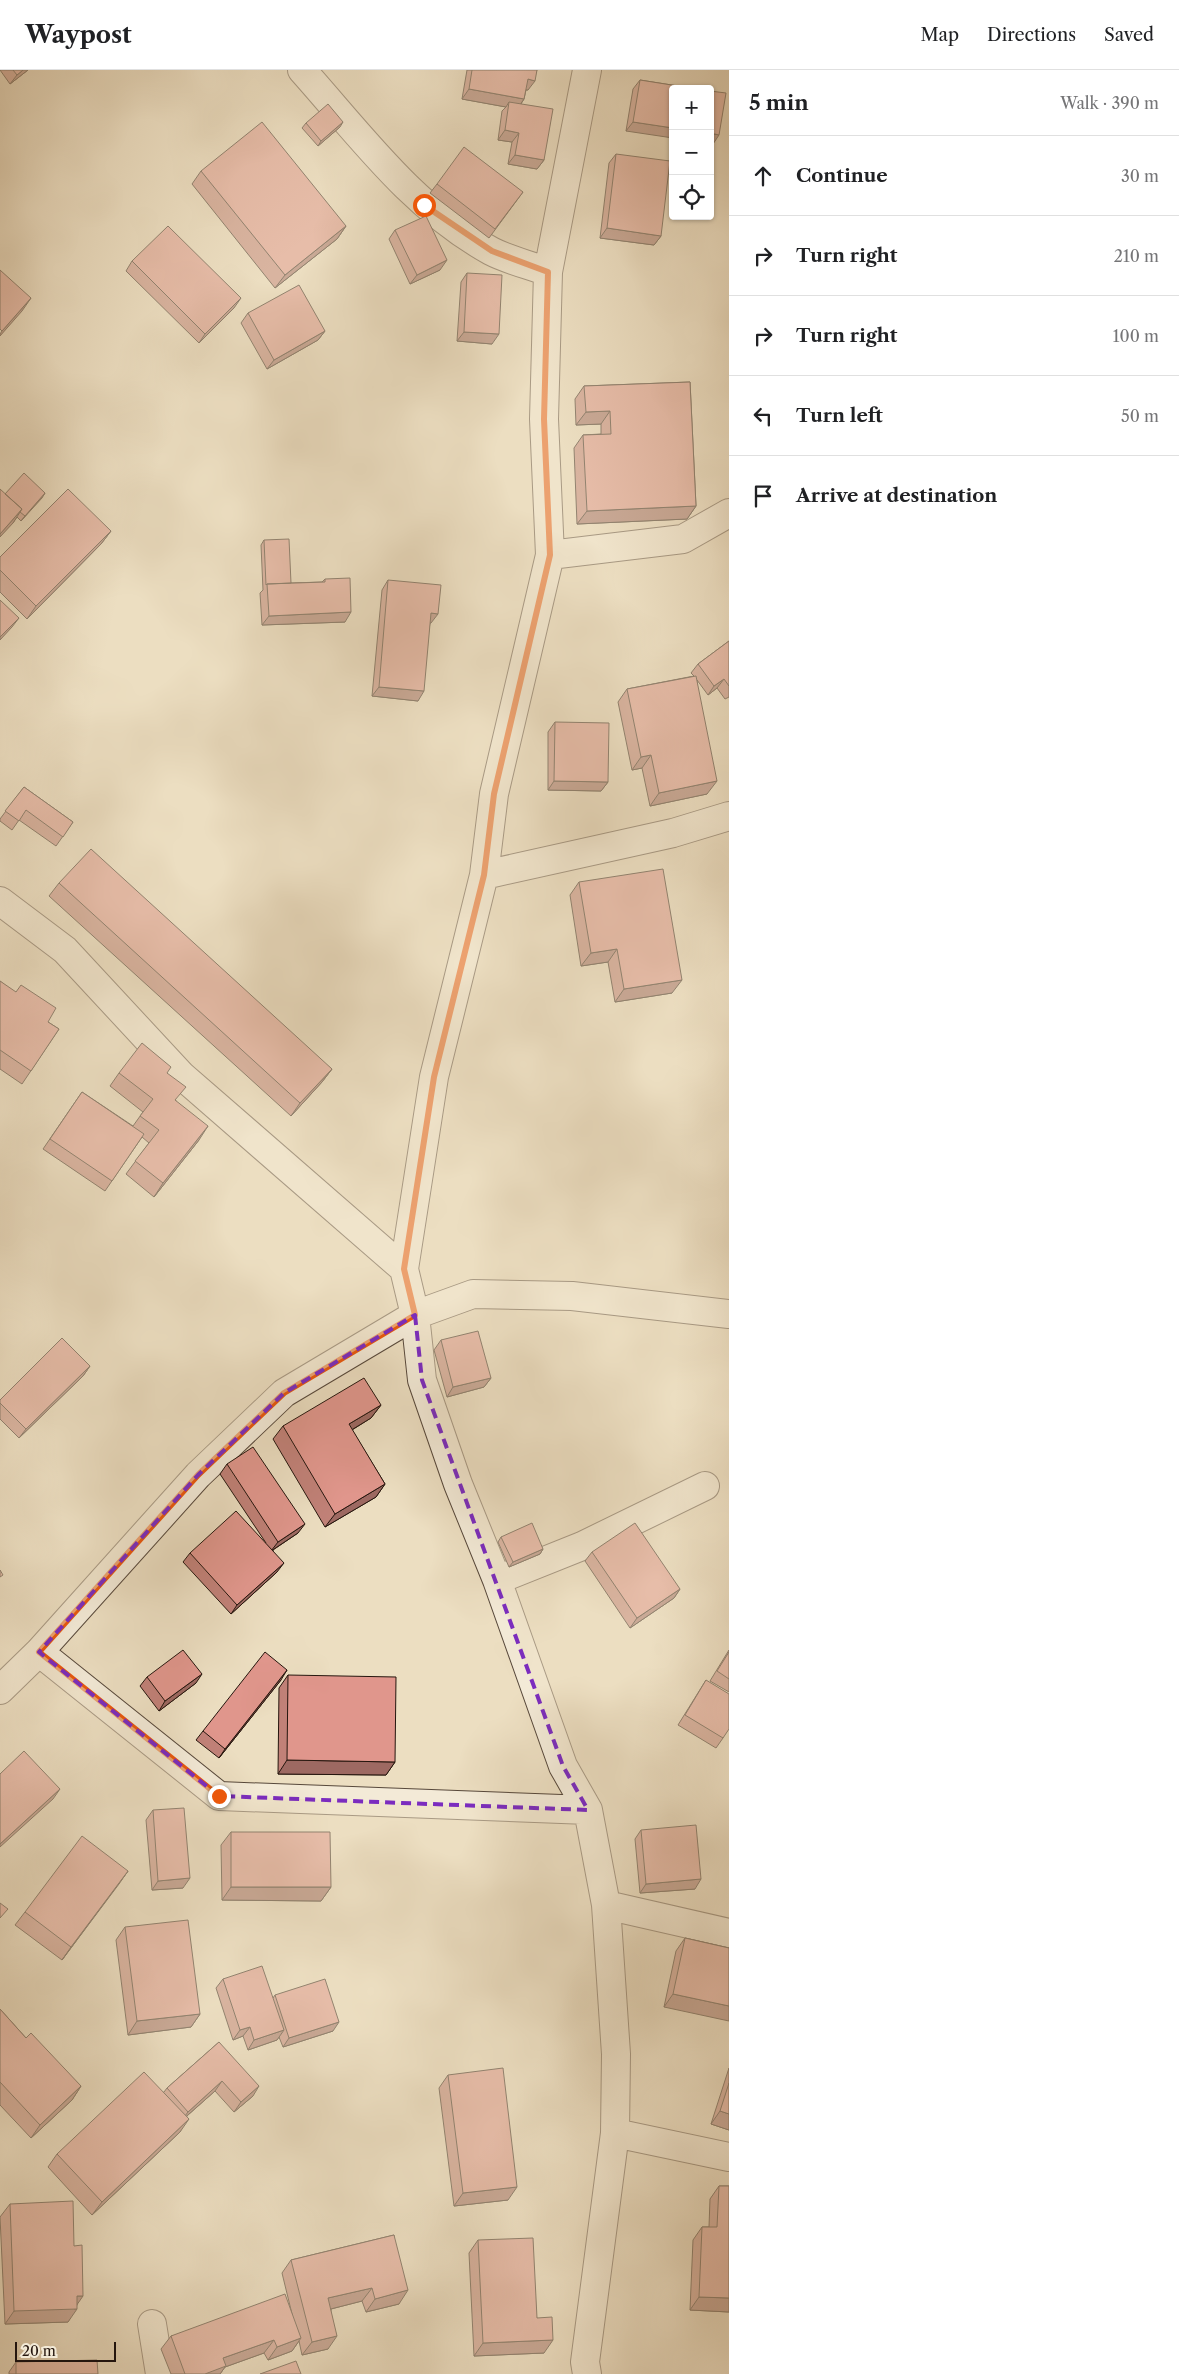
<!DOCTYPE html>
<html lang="en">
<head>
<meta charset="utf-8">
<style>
  :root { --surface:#fff; --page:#f6f6f6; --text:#202124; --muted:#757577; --line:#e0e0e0 }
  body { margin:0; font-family:"Libre Caslon Text",serif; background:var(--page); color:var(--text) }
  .controls { position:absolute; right:15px; top:15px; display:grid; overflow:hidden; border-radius:5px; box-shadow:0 1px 4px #0004 }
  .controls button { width:45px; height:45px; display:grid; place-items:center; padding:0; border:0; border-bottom:1px solid var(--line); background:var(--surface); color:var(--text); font:25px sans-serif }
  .scale { position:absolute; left:15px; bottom:12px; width:101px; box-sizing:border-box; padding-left:5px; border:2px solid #25160e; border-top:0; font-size:14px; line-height:18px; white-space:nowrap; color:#25160e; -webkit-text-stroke:4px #f3ead7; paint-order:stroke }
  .stop { position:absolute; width:15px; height:15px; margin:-11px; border:4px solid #ea580c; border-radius:50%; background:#fff }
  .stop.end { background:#ea580c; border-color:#fff; box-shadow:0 1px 5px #0008 }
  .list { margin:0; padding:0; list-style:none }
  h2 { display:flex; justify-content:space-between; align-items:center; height:65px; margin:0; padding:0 20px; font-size:21px }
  h2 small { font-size:16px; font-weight:400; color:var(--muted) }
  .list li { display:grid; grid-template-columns:32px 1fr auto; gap:15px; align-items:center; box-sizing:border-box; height:80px; padding:0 20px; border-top:1px solid var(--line) }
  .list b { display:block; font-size:19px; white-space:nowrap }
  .list em { font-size:16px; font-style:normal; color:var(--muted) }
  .icon { flex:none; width:28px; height:28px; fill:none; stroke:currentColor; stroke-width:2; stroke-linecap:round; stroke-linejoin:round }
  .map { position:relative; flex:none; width:729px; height:2304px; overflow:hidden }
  header { display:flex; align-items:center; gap:30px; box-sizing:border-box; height:70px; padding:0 25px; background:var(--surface); border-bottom:1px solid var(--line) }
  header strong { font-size:24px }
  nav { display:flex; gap:28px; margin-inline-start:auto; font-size:18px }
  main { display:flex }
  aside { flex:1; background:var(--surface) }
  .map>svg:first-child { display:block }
</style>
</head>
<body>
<header>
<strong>Waypost</strong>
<nav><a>Map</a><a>Directions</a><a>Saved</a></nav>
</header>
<main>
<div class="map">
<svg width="729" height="2304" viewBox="0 0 729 2304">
  <rect width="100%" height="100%" fill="#ecdec1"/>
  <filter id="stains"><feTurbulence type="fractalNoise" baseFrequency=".004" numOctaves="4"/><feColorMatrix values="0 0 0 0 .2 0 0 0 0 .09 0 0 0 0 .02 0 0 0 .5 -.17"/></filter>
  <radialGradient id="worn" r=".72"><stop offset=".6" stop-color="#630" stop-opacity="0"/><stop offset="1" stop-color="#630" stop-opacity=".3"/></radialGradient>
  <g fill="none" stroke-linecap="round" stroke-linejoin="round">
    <!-- minor casing -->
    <g stroke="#57483b" stroke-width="30">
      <path id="minor" d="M302,0C360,65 413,138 491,181C508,190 530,195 548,202
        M550,485L683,469L729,443
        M484,805L673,763L729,746
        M0,831L65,880L181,1005L404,1199
        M497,1510L582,1476L705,1416
        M39,1582L219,1726L588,1740
        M0,1620L39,1582L198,1405L284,1323L415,1245L473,1224L572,1226L729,1244
        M606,1835L729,1863
        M615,2063L729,2087
        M152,2254L160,2304
        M587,2304L585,2292L615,2063L616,1984L606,1835L588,1740L563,1696L497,1510L458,1414L422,1310L415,1245L404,1199L434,1007L484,805L494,724L550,485L544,349L548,202L587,0"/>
    </g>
    <!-- minor -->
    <use href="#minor" stroke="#f3ead7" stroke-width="28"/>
  </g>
  <!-- wall -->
  <path fill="#c18178" stroke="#25160e" d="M0,0H28L10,14Z
    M467,0H537L528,20H526L524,29L521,34L544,90L537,99L508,94L512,72L498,70L502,41L506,37L462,29Z
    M640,10L697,19L626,61L633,19Z
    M306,53L340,57L318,76L302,58Z
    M616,84L661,166L654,175L600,168L609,93Z
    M201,101L346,156L337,169L275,218L192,114Z
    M437,114L523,122L489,168L430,123Z
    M395,160L440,200L410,214L389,169Z
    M132,191L234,238L199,273L126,201Z
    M467,203L492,274L457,271L461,212Z
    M248,243L325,261L318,270L267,299L241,253Z
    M690,312L696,436L687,449L577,454L574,378L583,365L601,364V354L576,355L575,329L584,316Z
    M45,423L21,451L17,447L13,453L5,424Z
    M111,461L101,474L27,549L0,522V487Z
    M264,470L291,513L322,512L325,509L345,552L262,555L260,523L263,520L261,475Z
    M388,510L431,553H430L418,631L372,626L382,520Z
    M729,571V627L725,629L717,618L708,625L697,610L707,724L650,736L642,698L632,700L618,632L627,619L694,606L691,603L698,594Z
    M555,652L608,712L601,721L548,720V662Z
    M24,717L73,752L56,776L19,750L12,760L0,751V749Z
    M579,812L672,923L615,932L608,892L581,896L570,825Z
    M59,813L332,999L322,1012L291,1046L49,826Z
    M0,911L48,952L59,959L22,1014L0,999Z
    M119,1003H167L176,1031L199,1070L154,1127L126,1104L149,1073L142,1067L105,1121L43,1079L82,1022L133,1056L143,1042L110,1016Z
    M441,1270L491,1308L484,1317L447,1327L434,1280Z
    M90,1296L83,1306L19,1368L0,1349V1330Z
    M381,1335L371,1348L352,1360L385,1414L376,1427L325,1457L273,1369L283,1356Z
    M227,1394L298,1463L273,1480L277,1502L231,1544L183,1492L190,1483L266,1473L220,1404Z
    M501,1467L543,1479L540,1484L509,1497L498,1472Z
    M592,1482L680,1519L674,1528L630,1558L585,1491Z
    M729,1580V1622L710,1611Z
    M288,1605L395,1692L386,1705L278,1704L279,1618Z
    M147,1607L196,1613L159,1641L140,1616Z
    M281,1610L219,1688L196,1670L203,1661Z
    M706,1610L723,1668L716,1678L678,1655Z
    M153,1740L183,1818L152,1820L146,1750Z
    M641,1760L695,1819L640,1823L635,1769Z
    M231,1762L331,1817L321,1831L222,1830L221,1775Z
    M128,1801L62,1890L15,1855L25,1842Z
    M125,1857L200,1944L191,1957L128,1965L116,1870Z
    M685,1868L729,1878L664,1937L676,1881Z
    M223,1909L273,1928L275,1925L333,1961L283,1977L279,1967L277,1970L248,1980L243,1966L233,1970L216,1918Z
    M0,1939L26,1968L81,2016L72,2030L31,2068L0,2035Z
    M219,1972L253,2026L234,2042L215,2021L187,2046L180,2062L92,2145L48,2097L57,2084L164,2022L167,2018Z
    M729,1998V2060L711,2054Z
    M448,2005L508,2130L454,2136L439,2018Z
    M719,2116H729V2242L690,2240L693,2170L702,2157H709L710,2129Z
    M10,2134L74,2176L77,2235L68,2252L5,2254L0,2147Z
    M394,2165L399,2234L366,2242L362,2231L331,2239L328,2279L302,2285L299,2271L292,2281L268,2290L264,2283L225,2297L220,2304H171L161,2279L171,2266L292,2244L282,2203L291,2190Z
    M478,2170L537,2248L544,2283L474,2286L469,2183Z
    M16,2292L98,2304H9V2302Z"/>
  <!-- shaded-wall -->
  <path fill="#9d6962" stroke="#25160e" d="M23,0H28L10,14L17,5Z
    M528,9L535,11L528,20L521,19Z
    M469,19L524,29L517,39L509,32L506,37L462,29Z
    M343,52L340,57L318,76L321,71Z
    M633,52L673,58V68L626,61Z
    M505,60L519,63L512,72L498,70Z
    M710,63L719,65L713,74H710Z
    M515,85L544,90L537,99L508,94Z
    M346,156L337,169L275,218L285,205Z
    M607,158L661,166L654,175L600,168Z
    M447,190L440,200L410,214L417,205Z
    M31,228L22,241L0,266V264L2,261Z
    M241,228L234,238L199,273L205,264Z
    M325,261L318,270L267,299L274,290Z
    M464,262L499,264L492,274L457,271Z
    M610,341L601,354L576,355L586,342Z
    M45,423L42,428L21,451L25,446Z
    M696,436L687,449L577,454L587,441Z
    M22,439L13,453L0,467V464Z
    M111,461L101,474L27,549L36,536Z
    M351,542L345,552L262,555L269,546Z
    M431,543L438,544L431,553L425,552Z
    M19,548L12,557L0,570V567Z
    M724,609L717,618L708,625L714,616Z
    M379,617L424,621L418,631L372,626Z
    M651,685L642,698L632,700L641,687Z
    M554,711L608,712L601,721L548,720Z
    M717,711L707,724L650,736L659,723Z
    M617,879L608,892L581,896L591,883Z
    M682,910L672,923L615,932L624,919Z
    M332,999L322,1012L291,1046L300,1033Z
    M208,1056L199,1070L154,1127L163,1113Z
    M90,1296L83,1306L19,1368L26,1359Z
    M491,1308L484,1317L447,1327L453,1317Z
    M381,1335L371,1348L340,1367L349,1354Z
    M385,1414L376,1427L325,1457L335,1444Z
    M305,1454L298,1463L271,1481L278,1472Z
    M543,1479L540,1484L509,1497L513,1492Z
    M284,1493L277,1502L231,1544L237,1535Z
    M680,1519L674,1528L630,1558L637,1548Z
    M287,1600L281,1610L219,1688L225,1679Z
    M202,1604L196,1613L159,1641L165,1631Z
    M287,1690L395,1692L386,1705L278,1704Z
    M60,1719L53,1729L0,1777V1774Z
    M128,1801L119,1814L62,1890L71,1877Z
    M190,1808L183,1818L152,1820L158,1811Z
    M701,1809L695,1819L640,1823L646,1814Z
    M231,1817H331L321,1831L222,1830Z
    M673,1924L729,1936V1951L664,1937Z
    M200,1944L191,1957L128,1965L137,1951Z
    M339,1952L333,1961L283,1977L289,1968Z
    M250,1957L243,1966L233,1970L240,1960Z
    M284,1960L277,1970L248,1980L254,1970Z
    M222,2011L215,2021L181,2051L188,2042Z
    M81,2016L72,2030L31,2068L40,2055Z
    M259,2016L253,2026L234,2042L241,2032Z
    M720,2041L729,2044V2060L711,2054Z
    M189,2049L180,2062L92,2145L102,2132Z
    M517,2117L508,2130L454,2136L463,2123Z
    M372,2218L362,2231L319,2242L328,2228Z
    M408,2220L399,2234L366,2242L375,2229Z
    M77,2226H83L74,2239H77L68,2252L5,2254L14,2241Z
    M699,2227L729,2228V2242L690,2240Z
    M337,2266L328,2279L302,2285L312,2272Z
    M301,2268L292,2281L268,2290L277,2277Z
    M274,2270L264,2283L225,2297L220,2304H205L223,2288Z
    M553,2270L544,2283L474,2286L483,2273Z"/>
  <!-- building -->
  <path fill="#e0968c" stroke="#25160e" d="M13,0H23L17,5Z
    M472,0H537L535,11L528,9L524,29L469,19Z
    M640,10L697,19H673V58L633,52Z
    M710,21L726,23L719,65L710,63Z
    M509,32L553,39L544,90L515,85L519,63L505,60Z
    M328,34L343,52L321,71L306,53Z
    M262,52L346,156L285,205L201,101Z
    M464,77L523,122L495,159L437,114Z
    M616,84L670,91L661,166L607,158Z
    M426,146L447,190L417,205L395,160Z
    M168,156L241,228L205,264L132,191Z
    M0,200L31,228L2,261L0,259Z
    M467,203L502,205L499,264L464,262Z
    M299,215L325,261L274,290L248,243Z
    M690,312L696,436L587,441L583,365L611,364L610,341L586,342L584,316Z
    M24,403L45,423L25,446L20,442L22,439L5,424Z
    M0,419L22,439L0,464Z
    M68,419L111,461L36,536L0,500V487Z
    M289,469L291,513L267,514L266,515L264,470Z
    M350,508L351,542L269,546L267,514L325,512V509Z
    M388,510L441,515L438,544L431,543L424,621L379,617Z
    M0,530L19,548L0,567Z
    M729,571V616L724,609L714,616L698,594Z
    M696,606L717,711L659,723L651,685L641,687L627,619Z
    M555,652L609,653L608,712L554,711Z
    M24,717L73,752L63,767L26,740L19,751L5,741Z
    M91,779L332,999L300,1033L59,813Z
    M663,799L682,910L624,919L617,879L591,883L579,812Z
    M0,911L16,922L21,915L56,938L48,952L59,959L31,1001L0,980Z
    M142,973L171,997L167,1003L186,1017L175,1030L208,1056L163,1113L135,1091L159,1060L140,1046L153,1029L119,1003Z
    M82,1022L144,1064L112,1111L50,1069Z
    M478,1261L491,1308L453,1317L441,1270Z
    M62,1268L90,1296L26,1359L0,1333V1330Z
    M364,1308L381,1335L349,1354L385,1414L335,1444L283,1356Z
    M253,1377L305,1454L278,1472L227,1394Z
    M236,1441L284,1493L237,1535L190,1483Z
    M532,1453L543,1479L513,1492L501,1467Z
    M635,1453L680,1519L637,1548L592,1482Z
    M0,1500L3,1505L0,1507Z
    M183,1580L202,1604L165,1631L147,1607Z
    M265,1582L287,1600L225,1679L203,1661Z
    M729,1582V1609L717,1601Z
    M288,1605L396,1607L395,1692L287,1690Z
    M706,1610L729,1624V1659L723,1668L685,1645Z
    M24,1681L60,1719L0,1774V1704Z
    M184,1738L190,1808L158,1811L153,1740Z
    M696,1755L701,1809L646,1814L641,1760Z
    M231,1762H330L331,1817H231Z
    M82,1766L128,1801L71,1877L25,1842Z
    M0,1833L8,1839L0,1848Z
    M188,1850L200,1944L137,1951L125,1857Z
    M685,1868L729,1878V1936L673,1924Z
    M262,1896L284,1960L254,1970L250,1957L240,1960L223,1909Z
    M325,1909L339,1952L289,1968L275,1925Z
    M0,1939L26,1968L31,1963L81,2016L40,2055L0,2012Z
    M219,1972L259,2016L241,2032L222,2011L188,2042L167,2018Z
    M503,1998L517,2117L463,2123L448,2005Z
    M144,2002L189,2049L102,2132L57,2084Z
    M729,2013V2044L720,2041Z
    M719,2116H729V2228L699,2227L702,2157H717Z
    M73,2131L74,2176L82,2175L83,2226H77V2239L14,2241L10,2134Z
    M394,2165L408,2220L375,2229L372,2218L328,2228L337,2266L312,2272L291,2190Z
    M533,2168L537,2248L552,2247L553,2270L483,2273L478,2170Z
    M285,2224L301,2268L277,2277L274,2270L223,2288L226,2296L205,2304H185L171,2266Z
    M97,2290L98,2304H16V2292Z
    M296,2291L301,2304H260Z"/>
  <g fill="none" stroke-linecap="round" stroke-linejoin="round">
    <!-- route -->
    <path stroke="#ea580c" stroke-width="6" d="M219,1726L39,1582L198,1405L284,1323L415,1245L404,1199L434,1007L484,805L494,724L550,485L544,349L548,202L492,181L424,135"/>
  </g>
  <!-- marked area -->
  <path d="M0 0H729V2304H0ZM415,1245L422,1310L563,1696L588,1740L219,1726L39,1582L198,1405L284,1323Z" fill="#ecdec1" fill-opacity=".55" fill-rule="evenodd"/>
  <path fill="none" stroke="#7b2cbf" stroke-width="4" stroke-dasharray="10 6" stroke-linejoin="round" d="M415,1245L422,1310L563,1696L588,1740L219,1726L39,1582L198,1405L284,1323Z"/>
  <rect width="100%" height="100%" filter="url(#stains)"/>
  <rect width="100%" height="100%" fill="url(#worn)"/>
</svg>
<div class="controls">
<button>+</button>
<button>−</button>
<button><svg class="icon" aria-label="locate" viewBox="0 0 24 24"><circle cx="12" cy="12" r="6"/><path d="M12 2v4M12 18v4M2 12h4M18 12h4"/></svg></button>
</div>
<div class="scale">20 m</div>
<div class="stop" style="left:424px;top:135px"></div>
<div class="stop end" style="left:219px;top:1726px"></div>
</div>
<aside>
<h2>5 min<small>Walk · 390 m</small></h2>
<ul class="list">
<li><svg class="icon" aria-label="ahead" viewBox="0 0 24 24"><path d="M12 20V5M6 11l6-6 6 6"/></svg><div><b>Continue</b></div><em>30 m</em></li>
<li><svg class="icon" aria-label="right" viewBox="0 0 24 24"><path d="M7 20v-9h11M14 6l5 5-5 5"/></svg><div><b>Turn right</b></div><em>210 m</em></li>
<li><svg class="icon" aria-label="right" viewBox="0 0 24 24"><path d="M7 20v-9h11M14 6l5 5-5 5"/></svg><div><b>Turn right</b></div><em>100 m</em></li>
<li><svg class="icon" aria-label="left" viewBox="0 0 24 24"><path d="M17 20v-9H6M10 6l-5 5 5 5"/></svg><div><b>Turn left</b></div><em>50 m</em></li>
<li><svg class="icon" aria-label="arrive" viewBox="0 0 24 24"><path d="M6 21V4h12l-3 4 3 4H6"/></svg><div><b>Arrive at destination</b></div></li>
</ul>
</aside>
</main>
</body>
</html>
